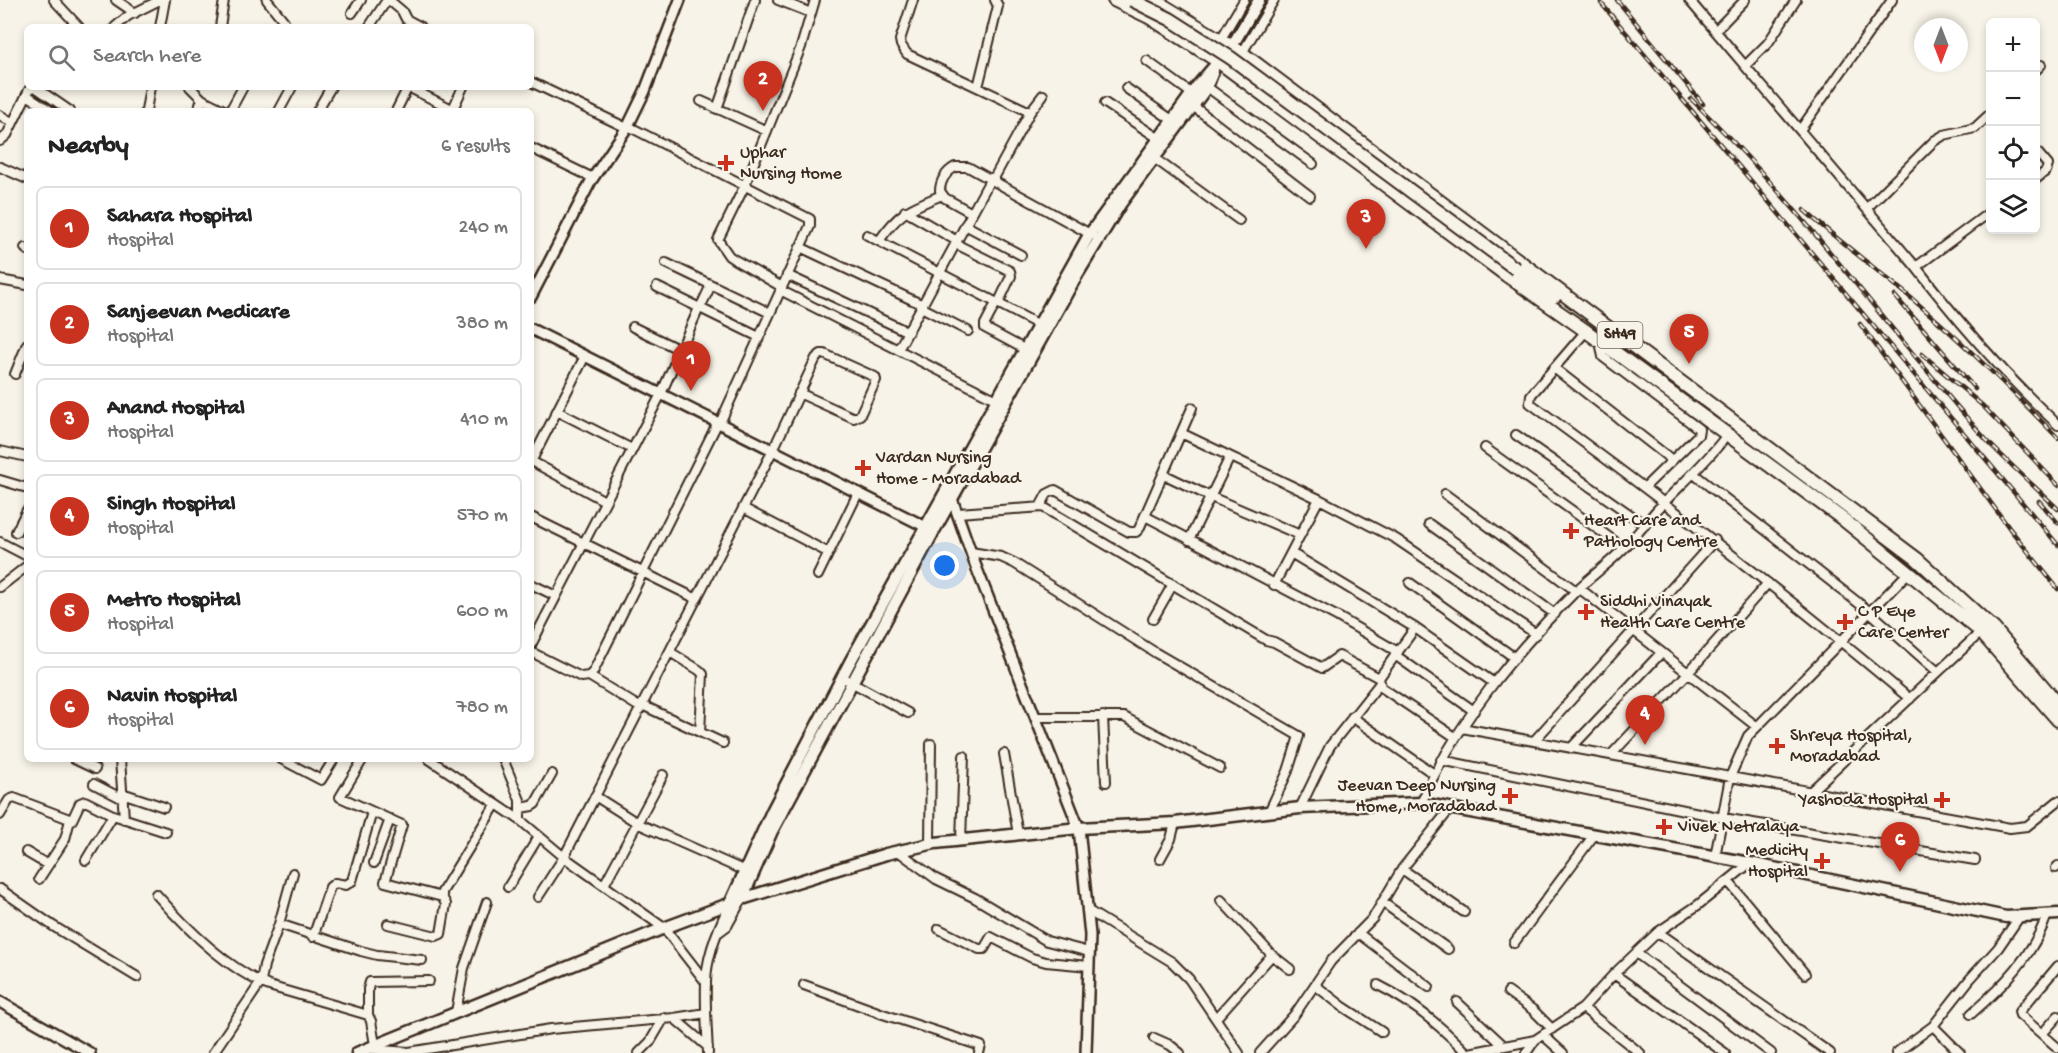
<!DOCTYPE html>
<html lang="en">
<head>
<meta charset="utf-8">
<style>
  :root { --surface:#fff; --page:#f6f6f6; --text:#222; --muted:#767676; --line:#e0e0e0; --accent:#c8321e }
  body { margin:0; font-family:"Gochi Hand",sans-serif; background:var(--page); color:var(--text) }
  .controls { position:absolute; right:18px; top:18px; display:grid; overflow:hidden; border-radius:9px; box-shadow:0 3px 9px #0003 }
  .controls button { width:54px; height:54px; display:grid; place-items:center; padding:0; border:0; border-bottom:2px solid var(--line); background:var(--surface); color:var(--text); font:30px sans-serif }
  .compass { position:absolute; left:1914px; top:18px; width:54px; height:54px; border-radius:50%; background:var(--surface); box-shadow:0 3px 9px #0003; rotate:180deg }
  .you { position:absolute; left:945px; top:566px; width:21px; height:21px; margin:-15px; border:4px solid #fff; border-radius:50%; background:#1a73e8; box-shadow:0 0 0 9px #1a73e833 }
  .badge { display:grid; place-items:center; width:39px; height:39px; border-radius:50%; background:var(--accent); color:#fff; font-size:20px; font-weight:700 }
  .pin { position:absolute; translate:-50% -50px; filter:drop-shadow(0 2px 3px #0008) }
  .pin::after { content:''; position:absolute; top:32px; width:21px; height:18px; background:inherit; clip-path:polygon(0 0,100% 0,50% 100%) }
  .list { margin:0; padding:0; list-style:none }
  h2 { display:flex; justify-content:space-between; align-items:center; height:78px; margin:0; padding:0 24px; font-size:26px }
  h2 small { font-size:20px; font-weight:400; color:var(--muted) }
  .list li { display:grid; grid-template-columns:39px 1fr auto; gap:18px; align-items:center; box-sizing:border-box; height:84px; margin:0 12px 12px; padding:0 12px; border:2px solid var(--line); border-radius:9px }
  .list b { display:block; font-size:22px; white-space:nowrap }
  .list p { margin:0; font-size:20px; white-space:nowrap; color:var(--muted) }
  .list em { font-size:20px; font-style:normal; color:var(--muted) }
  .icon { flex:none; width:33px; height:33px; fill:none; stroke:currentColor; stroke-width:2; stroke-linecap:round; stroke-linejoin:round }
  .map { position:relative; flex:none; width:2058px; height:1053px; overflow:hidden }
  .search { position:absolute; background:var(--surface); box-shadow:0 3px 9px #0003; left:24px; top:24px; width:510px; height:66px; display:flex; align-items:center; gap:15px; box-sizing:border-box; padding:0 21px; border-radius:9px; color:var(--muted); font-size:22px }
  .panel { position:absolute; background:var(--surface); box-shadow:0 3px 9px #0003; left:24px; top:108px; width:510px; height:654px; border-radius:9px }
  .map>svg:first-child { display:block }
</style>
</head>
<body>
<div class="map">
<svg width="2058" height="1053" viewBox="0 0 2058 1053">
  <rect width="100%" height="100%" fill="#f7f3e8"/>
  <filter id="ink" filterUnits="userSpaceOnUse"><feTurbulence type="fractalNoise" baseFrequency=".0167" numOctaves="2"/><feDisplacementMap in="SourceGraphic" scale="12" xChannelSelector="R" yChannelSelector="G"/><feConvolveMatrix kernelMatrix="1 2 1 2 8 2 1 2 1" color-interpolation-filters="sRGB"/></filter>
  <g filter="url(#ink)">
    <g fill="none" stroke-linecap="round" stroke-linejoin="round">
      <!-- minor casing -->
      <g stroke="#3b2a1e" stroke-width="12">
        <path id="minor" d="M54,0L79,27
          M116,0L135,13
          M267,0L284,21
          M389,0L402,11L406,19L421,27
          M778,0L811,13
          M913,0L900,40L901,45L907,54L1030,112
          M1689,0L1916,267C1959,323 2007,377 2058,425
          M352,13L361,0
          M115,27L128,16L160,0
          M160,27L165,0
          M220,27L224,0
          M369,27L387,0
          M1716,30L1745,0
          M1221,39L1244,0
          M1242,53L1274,0
          M1147,61L1191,93
          M1746,65L1768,43L1796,0
          M2036,70L2041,65
          M531,82L627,128
          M35,87L70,111
          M190,87L202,99L226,111
          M408,87L456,111
          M978,87L998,6L995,0
          M1207,87L1313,164
          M1126,88L1172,120
          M27,95L51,111
          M701,101L767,131
          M1105,103L1158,138
          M1193,106L1310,196
          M717,109L755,0
          M146,111L150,87
          M198,111L202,99
          M230,111L243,87
          M279,111L292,87
          M317,111L331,87
          M396,111L408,87
          M452,111L463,87
          M0,115L13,123
          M628,126L810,219V226L720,423
          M1800,130L1892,0
          M0,141L7,135L29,90L33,87
          M531,148L593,178
          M2036,151L2048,165L2046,171L2036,179
          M1154,158L1239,220
          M0,167L27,179
          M993,180L1030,112L1043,95
          M1867,208L1934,141L1944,135L1975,128L1990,114
          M905,211L957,241
          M972,213L945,198L940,191C940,181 946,172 955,167H968L1092,235
          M965,225L1021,255
          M867,235L1043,327
          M879,241C900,211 909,209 942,195
          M956,244L1010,271L1011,276L998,304
          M800,247L923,305
          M25,248L27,250
          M666,263L770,313
          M1916,267L1990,212
          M787,275L908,332
          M0,280L27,285
          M657,287L759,337
          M782,287L735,260L729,256L718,240L745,185L801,47L815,0
          M780,290L1001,402
          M996,303L985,324V328L1026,350
          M921,307L968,331
          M700,308L711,285
          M633,327L680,350
          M1586,331L1531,395L1530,403C1660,498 1787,595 1910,699
          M1600,341L1603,357L1699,429L1698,435L1645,487
          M898,350L991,178
          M1554,368L1672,460
          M15,374L27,344
          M557,411L632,449
          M1181,433L1319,499L1396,539L1536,634
          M1516,435L1645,525
          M1485,448L1624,548
          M0,451L27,457
          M531,461L605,501
          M531,462L585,356
          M1163,474L1211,497L1300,535
          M1694,474L1870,612L1938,672
          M0,480L27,488
          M1445,494L1576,591
          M1040,507L1047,494L1055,490L1129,532H1136L1139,529L1192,408
          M743,508L829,553
          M958,513L1043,507L1266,640L1274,642L1322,668L1339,656L1379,678
          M1145,516L1338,617L1398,652
          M531,517L697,599
          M1429,524L1555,614
          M16,532L27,510
          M1189,540L1230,457
          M0,542L27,556
          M971,552L1001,557L1014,563L1156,653L1299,736L1288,771L1269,812
          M1291,553L1415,628L1494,683
          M818,575L858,493
          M1410,583L1515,658
          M531,584L556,596
          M1274,585L1319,499
          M0,587L27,566
          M1579,588L1756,726
          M1153,619L1173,584
          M1415,628L1379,678L1381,687L1455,737
          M531,645L661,394L699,308
          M531,652L581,677L589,676L593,672L718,422
          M670,652L699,670L703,674L700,732
          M1395,655L1474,711
          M589,676L641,708
          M842,677L908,713
          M642,705L723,743
          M1103,716L1106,782
          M1035,717H1124L1220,768
          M1352,717L1434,774
          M1462,728L2010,828L2027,826L2058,801
          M1534,741L1715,540
          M1571,748L1661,653
          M1004,754L1018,834
          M1611,755L1688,673L1768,583
          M74,759L95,769
          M120,759L124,819
          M281,759L321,780L334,759
          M363,759L340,797L402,825L385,882L442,897
          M429,759L520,820L564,857L664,928L705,981
          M503,759L520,800V820
          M1441,760L1723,818L1975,860
          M94,784L123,799
          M1810,792L1983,630
          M122,793L164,807
          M595,796L639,824L745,871
          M1421,803C1456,723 1514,653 1576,591C1590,577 1606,566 1620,552C1633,540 1644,525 1656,511C1680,485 1706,463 1727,435
          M521,808L532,806L535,804L552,774
          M1300,808L1330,746L1380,683
          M0,815L9,800L14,798L72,820L80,803L85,801L113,815L166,832
          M961,840L964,756
          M930,844L931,744
          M898,851L936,879L975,898L1047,941L1089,952
          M26,852L48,865
          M1715,857L1730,777L1748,736L1908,573
          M1160,859L1171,839L1175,823
          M86,860L113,815
          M374,863L390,819
          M2056,868L2058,866
          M1402,869L1464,912
          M39,879L65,839L70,820
          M1728,881L1805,974
          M604,885L663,775
          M508,887L539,836
          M0,889L53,926L137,977
          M156,894C185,927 228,969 269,986L368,1015L371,1021L375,1045
          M538,897L564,857L773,450L816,358L821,354H824L875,377L876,380L860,415L854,418L799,393
          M1221,900L1272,955L1290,969
          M1382,902L1448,949
          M1087,910L1172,962L1189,979L1239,1053
          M279,924L361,951L377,955L422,960
          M388,924L436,936L441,934L446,904L442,897V892L496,804
          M939,929L979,949H984L991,937L1032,958L1046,962L1089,966
          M719,932L727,926L742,899
          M1658,932L1830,1053
          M1358,933L1429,987
          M313,937L330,887L335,883L346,885L352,881L372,812
          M1514,943L1594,835
          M1636,953L1771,1053
          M2058,966L2019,1012L2020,1015L2058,1048
          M1614,974L1725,1053
          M804,985L883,1014L978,1045L981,1046L979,1053
          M1315,985L1342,1006L1382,1032
          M1378,985C1413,1002 1441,1026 1467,1053
          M1508,992L1533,1010L1552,1029
          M1457,1002L1504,1046
          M1583,1008L1640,1053
          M456,1012L464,968L487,902
          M1971,1014C2003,986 2033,956 2047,915
          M368,1015V989L370,982L429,981
          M674,1018L708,1047
          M1216,1018L1272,955
          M1933,1026L1960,1053
          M2042,1034L2058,1016
          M1543,1035L1563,1053
          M1154,1038L1170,1045L1180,1053
          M367,1049L409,1052L551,1029L674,1018L706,1013
          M213,1053L261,982L264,965L279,924L293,873
          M639,1053L650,1042L664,1018
          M708,1053C707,1030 705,1006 706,983C706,957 719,926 730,904
          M1260,1053L1295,1014L1331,961L1373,918L1402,869L1450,809
          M1469,1053L1535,1040
          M1526,1053L1535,1040L1583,1008L1614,974L1658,932L1698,905L1750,863
          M1896,1053L1933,1026L1970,979L1998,948L2020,916"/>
      </g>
      <!-- tertiary casing -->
      <g stroke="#3b2a1e" stroke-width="14">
        <path id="tertiary" d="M531,297L591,181L628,126L645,91L680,0
          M531,329L932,530
          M950,493L975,564L1079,828L1090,935L1086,1053
          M0,1002L90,1053"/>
      </g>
      <!-- secondary casing -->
      <g stroke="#3b2a1e" stroke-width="15">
        <path id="secondary" d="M742,899L772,831L934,531L1077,275L1121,203L1207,87L1213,71
          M730,904L772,811L850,662L1089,235L1198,85L1232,46L1259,0
          M357,1053L664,928L742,899L886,854L935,843L1079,828L1175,823L1300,808L1421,803L1750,863L2006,917L2058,914"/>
      </g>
      <!-- primary casing -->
      <g stroke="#3b2a1e" stroke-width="16">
        <path id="primary" d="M1114,0L1149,17L1219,62L1506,275L1586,331L1844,520L1979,630L2058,720
          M1154,0L1242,53L1917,559L1994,629L2058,704
          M1516,269L1555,296"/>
      </g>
      <!-- minor -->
      <use href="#minor" stroke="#f7f3e8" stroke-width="8"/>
      <!-- tertiary -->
      <use href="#tertiary" stroke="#f7f3e8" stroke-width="9"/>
      <!-- secondary -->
      <use href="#secondary" stroke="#f7f3e8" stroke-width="10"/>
      <!-- primary -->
      <use href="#primary" stroke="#f7f3e8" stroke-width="12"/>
      <!-- rail casing -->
      <g stroke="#3b2a1e" stroke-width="4.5">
        <path id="rail" d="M1617,0L1703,104
          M1601,3L2058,545
          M1691,99C1762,168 1824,244 1886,321C1921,363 1955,406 1992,446C2013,467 2036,488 2058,509
          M1804,210C1836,239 1870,264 1904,292C1958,337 2008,387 2058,438
          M1895,296L1975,389
          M1860,324L2010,529L2058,589
          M1922,354L1983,406L2058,485
          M2039,501L2058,523"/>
      </g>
      <!-- rail -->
      <use href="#rail" stroke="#f7f3e8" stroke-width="2" stroke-dasharray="7" stroke-linecap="butt"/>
      <!-- primary-bridge casing -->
      <g stroke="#3b2a1e" stroke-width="16" stroke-linecap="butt">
        <path id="primary-bridge" d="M1132,0L1170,19L1231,58L1516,269"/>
      </g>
      <!-- primary-bridge -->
      <use href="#primary-bridge" stroke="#f7f3e8" stroke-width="12"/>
    </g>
  </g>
  <!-- markers -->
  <g fill="#c8321e" stroke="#f7f3e8" stroke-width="2">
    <path d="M723 154h6v6h6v6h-6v6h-6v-6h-6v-6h6z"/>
    <path d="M860 459h6v6h6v6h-6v6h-6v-6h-6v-6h6z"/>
    <path d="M1568 522h6v6h6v6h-6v6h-6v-6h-6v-6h6z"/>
    <path d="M1583 603h6v6h6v6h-6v6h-6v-6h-6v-6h6z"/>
    <path d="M1842 613h6v6h6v6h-6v6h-6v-6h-6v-6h6z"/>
    <path d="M1774 737h6v6h6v6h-6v6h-6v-6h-6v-6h6z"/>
    <path d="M1507 787h6v6h6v6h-6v6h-6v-6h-6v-6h6z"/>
    <path d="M1939 791h6v6h6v6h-6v6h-6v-6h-6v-6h6z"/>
    <path d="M1661 818h6v6h6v6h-6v6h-6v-6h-6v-6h6z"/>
    <path d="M1819 852h6v6h6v6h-6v6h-6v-6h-6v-6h6z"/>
  </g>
  <g text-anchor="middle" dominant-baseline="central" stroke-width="4.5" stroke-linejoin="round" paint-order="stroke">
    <!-- shield labels -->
    <rect fill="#f7f3e8" stroke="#73665b" stroke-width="1.5" x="1597.5" y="322" width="45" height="26" rx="4.5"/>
    <g font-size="16" font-weight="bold" fill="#3b2a1e">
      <text x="1620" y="335">SH49</text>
    </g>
    <!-- poi labels -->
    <g font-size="18" fill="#3b2a1e" stroke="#f7f3e8" text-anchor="start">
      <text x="740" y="153">Uphar<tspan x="740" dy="21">Nursing Home</tspan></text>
      <text x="876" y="458">Vardan Nursing<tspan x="876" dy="21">Home - Moradabad</tspan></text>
      <text x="1584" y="521">Heart Care and<tspan x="1584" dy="21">Pathology Centre</tspan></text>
      <text x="1600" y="602">Siddhi Vinayak<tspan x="1600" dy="21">Health Care Centre</tspan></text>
      <text x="1858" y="612">C P Eye<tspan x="1858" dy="21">Care Center</tspan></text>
      <text x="1790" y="736">Shreya Hospital,<tspan x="1790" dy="21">Moradabad</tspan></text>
      <text x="1496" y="786" text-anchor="end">Jeevan Deep Nursing<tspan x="1496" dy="21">Home, Moradabad</tspan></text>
      <text x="1928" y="800" text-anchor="end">Yashoda Hospital</text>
      <text x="1678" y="827">Vivek Netralaya</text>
      <text x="1808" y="851" text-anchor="end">Medicity<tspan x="1808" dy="21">Hospital</tspan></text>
    </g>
  </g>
</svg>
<div class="controls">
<button>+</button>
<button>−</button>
<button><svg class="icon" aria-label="locate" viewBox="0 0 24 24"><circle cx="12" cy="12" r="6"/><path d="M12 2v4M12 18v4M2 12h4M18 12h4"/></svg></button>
<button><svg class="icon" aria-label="layers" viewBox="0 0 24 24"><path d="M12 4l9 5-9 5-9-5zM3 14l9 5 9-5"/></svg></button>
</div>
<svg class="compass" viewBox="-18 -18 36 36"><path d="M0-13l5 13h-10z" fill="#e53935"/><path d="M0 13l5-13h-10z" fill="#767676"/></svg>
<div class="you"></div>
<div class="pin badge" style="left:691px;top:391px">1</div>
<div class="pin badge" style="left:763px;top:111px">2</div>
<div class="pin badge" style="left:1366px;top:249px">3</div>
<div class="pin badge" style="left:1645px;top:745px">4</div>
<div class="pin badge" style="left:1689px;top:364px">5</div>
<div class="pin badge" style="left:1900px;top:872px">6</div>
<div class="search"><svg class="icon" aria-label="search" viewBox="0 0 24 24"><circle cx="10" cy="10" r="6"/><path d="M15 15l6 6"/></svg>Search here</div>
<section class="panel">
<h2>Nearby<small>6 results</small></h2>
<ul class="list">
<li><span class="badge">1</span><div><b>Sahara Hospital</b><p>Hospital</p></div><em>240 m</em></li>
<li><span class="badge">2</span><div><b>Sanjeevan Medicare</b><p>Hospital</p></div><em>380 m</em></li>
<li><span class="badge">3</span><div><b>Anand Hospital</b><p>Hospital</p></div><em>410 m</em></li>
<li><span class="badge">4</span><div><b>Singh Hospital</b><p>Hospital</p></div><em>570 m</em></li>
<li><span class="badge">5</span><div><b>Metro Hospital</b><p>Hospital</p></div><em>600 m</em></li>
<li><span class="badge">6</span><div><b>Navin Hospital</b><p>Hospital</p></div><em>780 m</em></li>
</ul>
</section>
</div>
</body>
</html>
